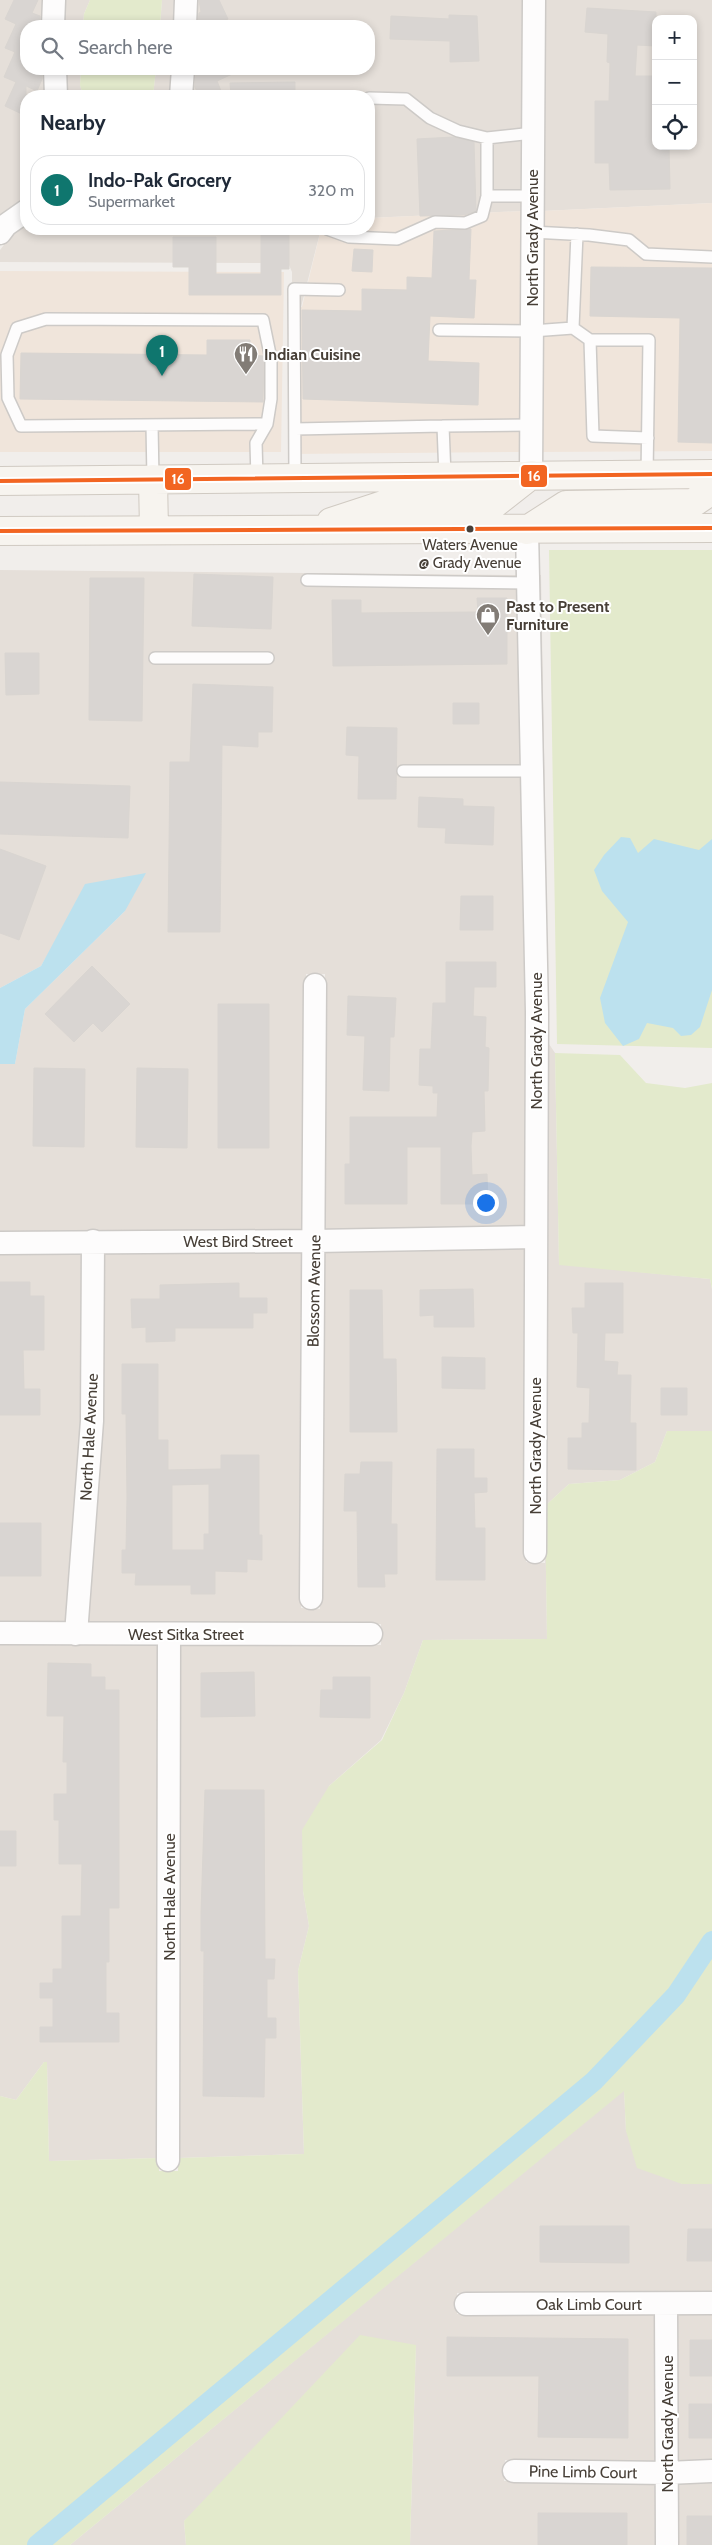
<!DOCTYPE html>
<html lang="en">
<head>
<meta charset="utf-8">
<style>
  :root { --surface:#fff; --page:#f2f2f3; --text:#1f2937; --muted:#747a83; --line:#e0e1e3; --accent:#0f766e }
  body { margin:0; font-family:Cabin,sans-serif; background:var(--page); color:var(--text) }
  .controls { position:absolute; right:15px; top:15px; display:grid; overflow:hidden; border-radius:10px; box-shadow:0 2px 8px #0003 }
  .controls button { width:45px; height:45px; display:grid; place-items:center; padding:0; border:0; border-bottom:1px solid var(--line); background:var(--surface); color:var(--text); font:25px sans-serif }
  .you { position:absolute; left:485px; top:1202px; width:18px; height:18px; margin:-12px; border:4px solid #fff; border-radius:50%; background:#1a73e8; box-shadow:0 0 0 8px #1a73e833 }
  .badge { display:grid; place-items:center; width:32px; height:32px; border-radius:50%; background:var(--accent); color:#fff; font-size:16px; font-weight:700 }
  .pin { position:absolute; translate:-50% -41px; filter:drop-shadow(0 1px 2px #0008) }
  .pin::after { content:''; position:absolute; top:26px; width:18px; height:15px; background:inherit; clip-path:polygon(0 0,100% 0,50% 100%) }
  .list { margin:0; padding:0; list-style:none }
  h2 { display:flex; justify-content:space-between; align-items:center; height:65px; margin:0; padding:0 20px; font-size:21px }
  h2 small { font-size:16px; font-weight:400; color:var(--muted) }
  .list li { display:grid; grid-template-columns:32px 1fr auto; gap:15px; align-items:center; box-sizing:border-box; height:70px; margin:0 10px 10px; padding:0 10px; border:1px solid var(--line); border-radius:20px }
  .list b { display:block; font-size:19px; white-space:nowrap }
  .list p { margin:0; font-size:16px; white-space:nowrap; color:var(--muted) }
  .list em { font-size:16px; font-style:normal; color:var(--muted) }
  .icon { flex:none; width:28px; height:28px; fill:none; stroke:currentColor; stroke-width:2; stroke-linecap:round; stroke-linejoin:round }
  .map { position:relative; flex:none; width:712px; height:2545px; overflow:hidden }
  .search { position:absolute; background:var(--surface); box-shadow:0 2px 8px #0003; left:20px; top:20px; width:355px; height:55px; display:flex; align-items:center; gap:12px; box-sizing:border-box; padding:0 18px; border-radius:20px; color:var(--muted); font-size:19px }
  .panel { position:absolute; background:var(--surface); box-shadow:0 2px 8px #0003; left:20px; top:90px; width:355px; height:145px; border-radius:20px }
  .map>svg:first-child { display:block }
</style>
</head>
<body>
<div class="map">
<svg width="712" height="2545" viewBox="0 0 712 2545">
  <rect width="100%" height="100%" fill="#f1eeeb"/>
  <!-- residential -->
  <path fill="#e5dfd9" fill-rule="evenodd" d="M0,0H44L43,26H26V69H45L47,96H26V199L0,217Z
    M64,0H90L84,14L83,26H62Z
    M162,0H176V26H160Z
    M196,0H524L523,211L369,218V96H191L192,69H369V26H195Z
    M543,0H712V203L542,211ZM656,19H693V146H656Z
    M65,69H81L80,85L83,96H66Z
    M156,69H173L171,96H153Z
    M26,223V229H321L301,307L292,308V272L289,265L284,263L0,262V250L13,233Z
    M0,570L518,575L527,1012L526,1226L324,1230L325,974H306L305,1230L0,1232V1064H15L25,1009L125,911L63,928L41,966L0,988Z
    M537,575H541L549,1044L555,1053L559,1264L710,1279L712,1289V1431H667L655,1462L620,1480L569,1484L545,1506L547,1639L423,1640L404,1693L381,1740L329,1786L303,1891L309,1926L298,1971L304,2154L178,2158L179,1645H381V1624L86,1623L103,1252H305L301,1608L320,1609L324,1252L526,1248V1562L545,1563L547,1012Z
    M83,1252L82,1420L67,1623L0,1622V1254Z
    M0,1644L160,1645L159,2158L49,2161L47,2062H44L16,2100L0,2096Z
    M624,2090L626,2131L682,2184H712V2292L457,2293V2314L657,2315L658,2463L505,2460L504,2481L658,2484V2545H410L416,2345L184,2521L186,2545H70Z
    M676,2314H712V2460L677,2462Z
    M712,2482V2545H677V2484Z"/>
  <!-- commercial -->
  <path fill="#f0e5db" d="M712,203V451L541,452L542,211Z
    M523,211L521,452L289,454L292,308L302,307L321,229H369V218Z
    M0,271L284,272L281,452H0Z"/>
  <!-- green -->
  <path fill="#e3eacc" d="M90,0H162L160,26H83L84,14Z
    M81,69H156L153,96H83L80,85Z
    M549,550H712V1048L557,1044Z
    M555,1053L620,1055L646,1083L685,1088L712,1083V1289L710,1279L559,1265Z
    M667,1431H712V2184H682L637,2168L626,2131L624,2091L70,2545H0V2096L16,2100L44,2062H47L49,2161L159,2158V2171H178V2158L304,2154L298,1971L309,1926L303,1891L302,1830L329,1786L382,1740L404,1693L423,1640L547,1639L545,1506L569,1484L620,1480L655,1462Z
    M360,2335L416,2345L410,2545H186L184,2521Z"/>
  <!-- water -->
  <path fill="#bce1ee" d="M621,837L630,838L638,853L654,839L699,850L712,839V990L700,1027L691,1035L681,1036L673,1028L647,1023L639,1039L623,1046L605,1023L600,998L628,922L602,891L594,870L604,855Z
    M146,873L125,911L25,1009L15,1064H0V988L41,966L85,884Z"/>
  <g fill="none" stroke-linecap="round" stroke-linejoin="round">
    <!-- canal -->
    <path stroke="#bce1ee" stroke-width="20" d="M37,2545L594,2081L676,1995L712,1941"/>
  </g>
  <!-- building -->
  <path fill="#d9d5d2" stroke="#d9d5d1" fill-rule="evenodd" d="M14,0H38L32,13L40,16V26H26V69L42,75V79L37,91L26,86V116L5,106L16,82L4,77L15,52L5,48L16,24L5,19Z
    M199,0H219L228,19L212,26H198L199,13L201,12Z
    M587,8L656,12V46L637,45L635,76H655L656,146H669L670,189L610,190L609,163H595V101H609L610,63L607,62L608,34L585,32Z
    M449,15L477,16L479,61L450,62V41L390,39L391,16L449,19Z
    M201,69H243L217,81L223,96H199L195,87L196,71Z
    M295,82V96H231L230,83Z
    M454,137L474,142L476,211L464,215L420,216L417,139Z
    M471,229L469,280H476L474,318L430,316L428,361L479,363L478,405L303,399L302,310L362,311V289L407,290V277L432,278L434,231Z
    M261,230L289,231V269H281V295H189V267H173V237H216V274H261Z
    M354,249L373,250L372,272L352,271Z
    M591,267L712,268V443L678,442L680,318L590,316Z
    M207,340H250V355L263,356L264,360L263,402L20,399L21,353L207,355Z
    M194,574L273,577L271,629L192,626Z
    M90,578H144L142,721L89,720Z
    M477,598H507V664L333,666L332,600H361V613L478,612Z
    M5,653H39V694L6,695Z
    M193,684L273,687L272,732H258V747L222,745L220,932H168L170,762H190Z
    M453,703H479V724H453Z
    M347,727L397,728L396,799H358L359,756L346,755Z
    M0,782L130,786L128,838L0,834Z
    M419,797L463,799V806L494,807L493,845L445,843L446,828L418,827Z
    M0,849L46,866L19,940L0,933Z
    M461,896H493V930H460Z
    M446,962H496V987H474L473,1016L486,1017L485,1047L489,1048L488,1091H484L485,1131L472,1132L471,1146L472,1175L487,1174L488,1204H441V1147H407V1204H345V1164H350V1117H437L438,1093H433V1086L419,1085L420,1049H431L433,1003H446Z
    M92,966L130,1004L102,1032L93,1023L74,1042L45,1014Z
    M348,996L396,998L394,1037H390L389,1091L363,1090L365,1036L347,1035Z
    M218,1004H269V1148H218Z
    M34,1068L85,1069L84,1147L33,1146Z
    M137,1068L188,1069L187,1148L136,1147Z
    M0,1282H30V1296H44V1350H23L24,1389H40V1415H0Z
    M239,1283V1298H267V1313H253V1328H175V1341L146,1342V1327L132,1328L131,1299H160V1285Z
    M585,1283H623V1333H605L604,1361L618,1362L617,1375H631L630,1423H636V1470L568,1469V1438H582V1423H589L590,1388L577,1387L578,1333H573L572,1308H585Z
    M473,1289L474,1327H434V1315L420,1316V1290Z
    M350,1290H382L383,1359H396L397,1432H350Z
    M442,1357L485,1358V1389L442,1388Z
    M122,1364H158V1440H168V1470L221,1469V1455H259V1535H262V1560L247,1559V1572L215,1571V1594H191V1585H135L136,1573H122V1550H126L127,1497L126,1414H122ZM209,1484V1534H204V1550H172V1485Z
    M661,1388H687V1415H661Z
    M437,1449H474V1478H487V1492L474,1493L475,1528H485V1580H436Z
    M361,1462H392L391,1524H397V1574H384L385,1587H358L357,1511H344L345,1474H360Z
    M0,1523H41V1576H0Z
    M48,1663L91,1664V1677H105V1690H119V1908H109V1962H106V2013H119V2042H40V2027H53V1998H40V1983H53V1969H62V1916H81L82,1864H59V1820H54V1794H67V1762H63L64,1716H47Z
    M254,1672L255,1716L201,1717V1673Z
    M333,1677H370V1718L320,1717L321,1690H333Z
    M205,1790H264L265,1959H275L274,1979H267V2018H276V2038H265L264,2097L203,2096L204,1951H201V1914Z
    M0,1831H16V1866H0Z
    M540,2226H629V2263L540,2262Z
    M688,2229H712V2261H687Z
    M447,2337L628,2339V2438L538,2437L539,2376H447Z
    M690,2340H712V2376H690Z
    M689,2404H712V2438H689Z
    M538,2513H627V2545H538Z
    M687,2516H712V2545H687Z"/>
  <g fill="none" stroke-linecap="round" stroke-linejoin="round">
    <!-- lane casing -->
    <g stroke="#cdcac7" stroke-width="14">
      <path id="lane" d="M369,98L406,99L430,118L458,131L487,138L533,133
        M487,138V196
        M327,229L349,237L397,239L435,222L465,223L482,216L487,196H533
        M532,232L589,235L629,240L646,254L712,257
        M577,234L573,328L590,340L593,436L648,438
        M439,330L532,331L573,328
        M590,340H649L647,475
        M152,425L153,479
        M295,429L443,426
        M445,476L443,426L531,425
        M257,478L256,443L267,424L271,399V359L263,320L46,319L17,328L7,355L8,398L21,426L267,424
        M295,478L294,289L339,290
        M307,580L528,583
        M155,658H268
        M403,771H532"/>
    </g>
    <!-- street casing -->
    <g stroke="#cdcac7" stroke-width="25">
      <path id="street" d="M53,26L54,0
        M185,26L186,0
        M55,69L56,96
        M181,96L183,69
        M0,233L6,225L26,211
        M531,475L534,0
        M527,530L537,1012L535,1552
        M0,1243L315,1241L536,1237
        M311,1598L315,985
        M0,1633L371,1634
        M76,1634L92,1421L93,1241
        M168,2160L169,1634
        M466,2304L712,2303
        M666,2304L667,2545
        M514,2471L667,2473L712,2471"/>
    </g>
    <!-- secondary casing -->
    <g stroke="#d0cac2" stroke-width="30">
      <path id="secondary" d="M153,479L154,530
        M0,481L712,474
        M331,522L386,504H494L531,475
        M527,530L566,505L693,503L712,490
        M0,531L712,528"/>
    </g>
    <!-- lane -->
    <use href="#lane" stroke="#fdfcfc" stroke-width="11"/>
    <!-- street -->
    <use href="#street" stroke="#fdfcfc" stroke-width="22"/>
    <!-- secondary -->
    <use href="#secondary" stroke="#f7f4ef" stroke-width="28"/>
    <!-- bus-1 casing -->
    <g stroke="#fff" stroke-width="8">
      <path id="bus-1" d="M0,481L712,474
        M0,531L712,528"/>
    </g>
    <!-- bus-1 -->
    <use href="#bus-1" stroke="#f26522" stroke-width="4"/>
  </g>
  <!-- icons -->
  <defs>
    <g id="restaurant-pin" transform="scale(1.25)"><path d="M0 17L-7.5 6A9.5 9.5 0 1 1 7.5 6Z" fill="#827c76" stroke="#fff"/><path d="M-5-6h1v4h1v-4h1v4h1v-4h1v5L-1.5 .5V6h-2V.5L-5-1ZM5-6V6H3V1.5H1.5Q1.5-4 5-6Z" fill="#fff"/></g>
    <g id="shop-pin" transform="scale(1.25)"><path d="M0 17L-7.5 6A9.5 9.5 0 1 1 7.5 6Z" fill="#827c76" stroke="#fff"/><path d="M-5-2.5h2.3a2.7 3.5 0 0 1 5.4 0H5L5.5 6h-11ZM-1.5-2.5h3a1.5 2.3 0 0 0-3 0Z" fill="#fff"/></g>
  </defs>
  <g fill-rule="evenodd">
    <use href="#restaurant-pin" x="246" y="354"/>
    <use href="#shop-pin" x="488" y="615"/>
  </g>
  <!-- markers -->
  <circle fill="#473f37" stroke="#fff" stroke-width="2" cx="470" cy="529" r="4.5"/>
  <g text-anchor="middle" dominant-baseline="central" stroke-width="4" stroke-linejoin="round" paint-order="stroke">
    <!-- bus labels -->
    <g font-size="15" fill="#473f37" stroke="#fff">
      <text x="470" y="545">Waters Avenue<tspan x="470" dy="18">@ Grady Avenue</tspan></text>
    </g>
    <!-- street labels -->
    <g font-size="16" fill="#473f37" stroke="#fff">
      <text transform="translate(532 238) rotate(-90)">North Grady Avenue</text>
      <text transform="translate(536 1041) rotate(-90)">North Grady Avenue</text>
      <text x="238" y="1241">West Bird Street</text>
      <text transform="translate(314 1291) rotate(-89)">Blossom Avenue</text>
      <text transform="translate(89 1437) rotate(-87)">North Hale Avenue</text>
      <text transform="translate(535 1446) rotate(-90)">North Grady Avenue</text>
      <text x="186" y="1634">West Sitka Street</text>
      <text transform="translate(169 1897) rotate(-90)">North Hale Avenue</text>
      <text x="589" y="2304">Oak Limb Court</text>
      <text transform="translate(667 2424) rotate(-90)">North Grady Avenue</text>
      <text transform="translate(583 2472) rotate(1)">Pine Limb Court</text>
    </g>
    <!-- poi labels -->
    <g font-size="16" font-weight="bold" fill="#473f37" stroke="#fff" text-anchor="start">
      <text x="264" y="354">Indian Cuisine</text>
      <text x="506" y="606">Past to Present<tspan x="506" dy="18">Furniture</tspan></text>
    </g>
  </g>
  <g stroke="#fff" stroke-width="2">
    <rect x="520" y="464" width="28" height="24" rx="5" fill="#f26522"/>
    <rect x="164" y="467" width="28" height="24" rx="5" fill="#f26522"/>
  </g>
  <g font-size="14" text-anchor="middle" font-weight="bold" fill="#fff">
    <text x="534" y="481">16</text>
    <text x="178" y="484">16</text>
  </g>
</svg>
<div class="controls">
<button>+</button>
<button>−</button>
<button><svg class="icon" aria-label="locate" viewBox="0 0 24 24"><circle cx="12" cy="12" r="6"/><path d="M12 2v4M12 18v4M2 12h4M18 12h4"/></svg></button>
</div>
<div class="you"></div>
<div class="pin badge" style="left:162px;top:376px">1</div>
<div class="search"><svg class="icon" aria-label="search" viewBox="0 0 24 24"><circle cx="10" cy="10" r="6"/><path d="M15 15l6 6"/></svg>Search here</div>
<section class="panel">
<h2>Nearby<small></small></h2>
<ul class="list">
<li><span class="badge">1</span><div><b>Indo-Pak Grocery</b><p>Supermarket</p></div><em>320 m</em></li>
</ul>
</section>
</div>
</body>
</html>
